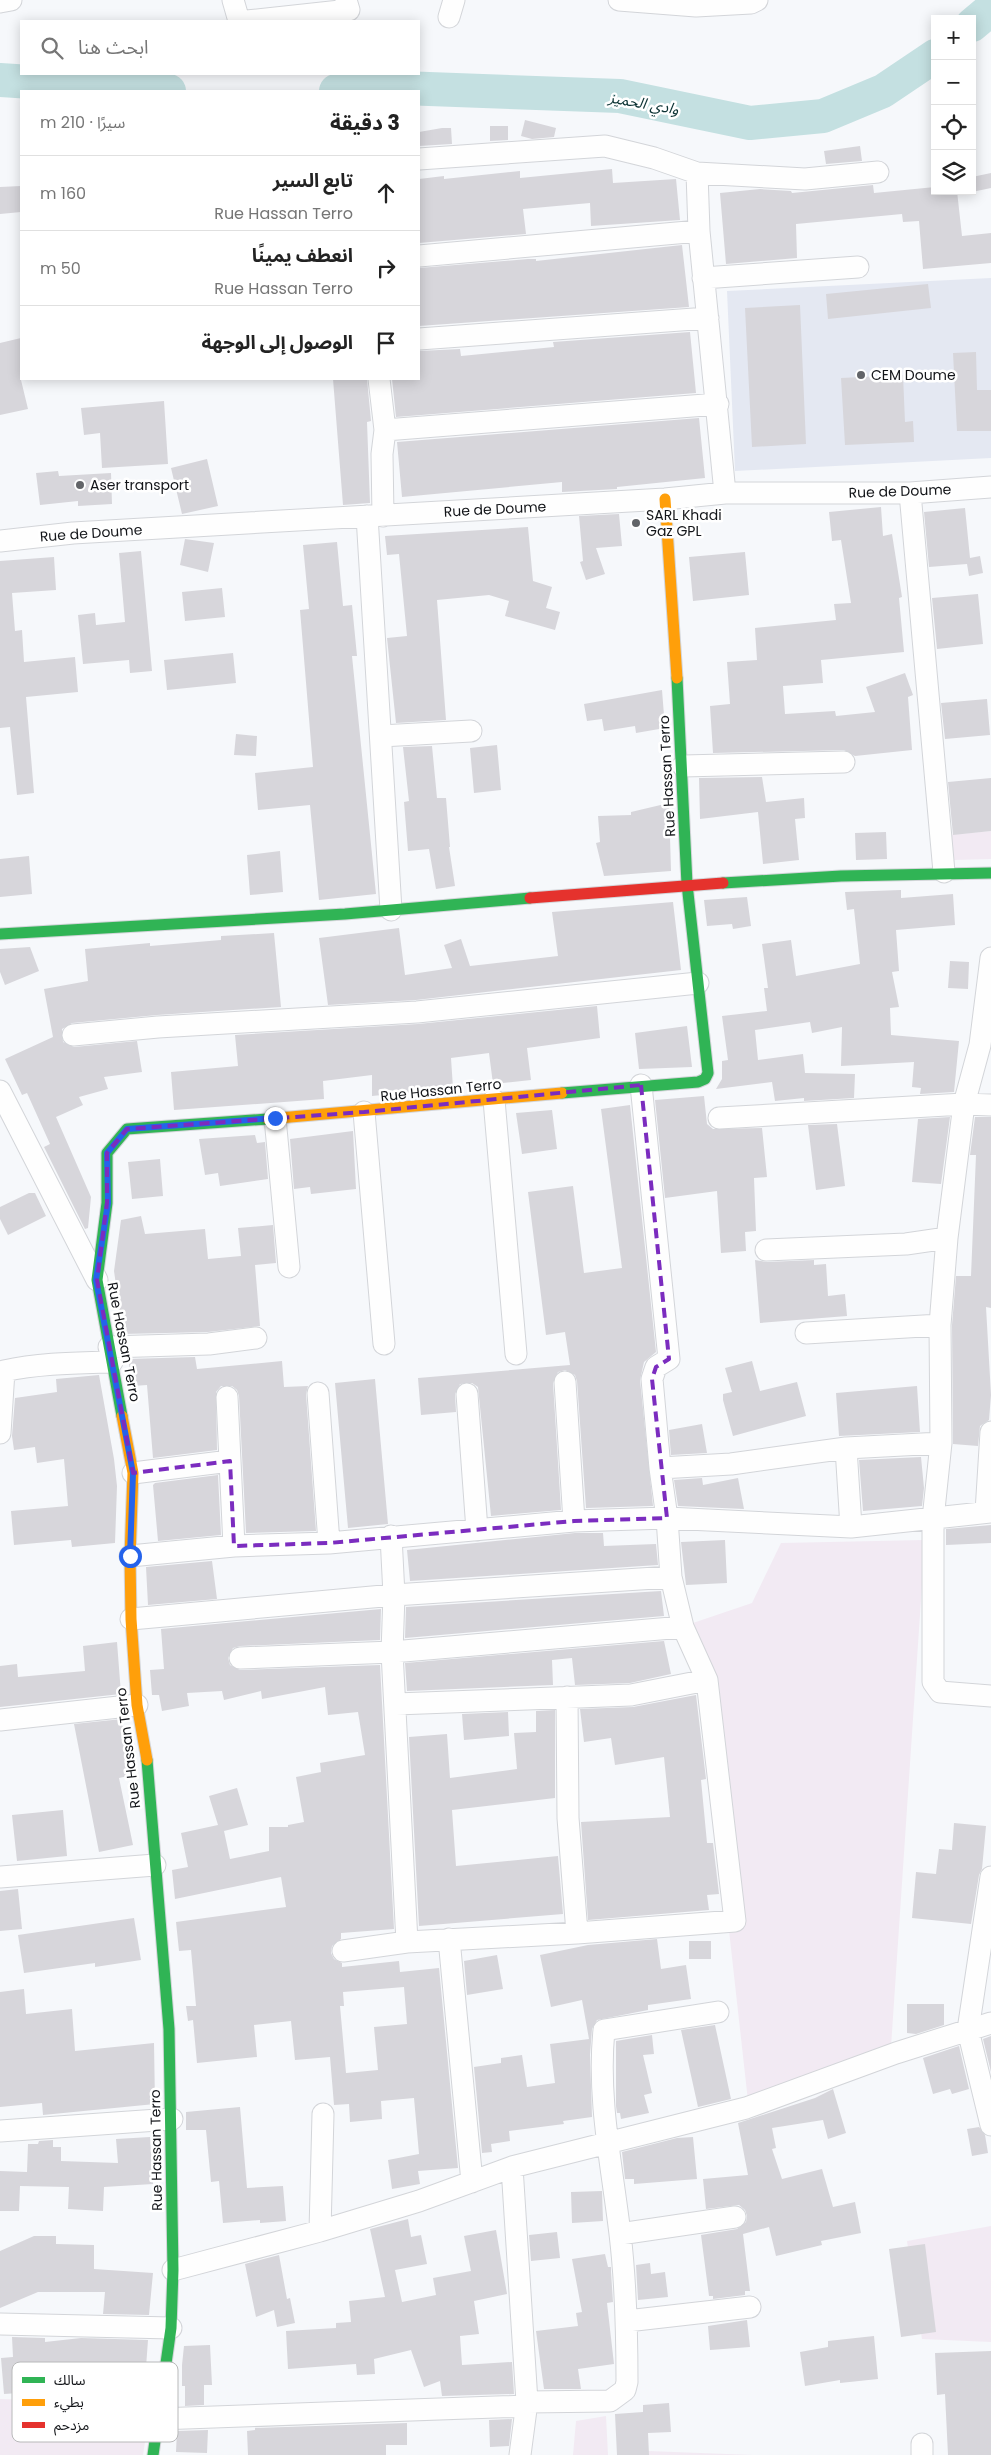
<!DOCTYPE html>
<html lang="ar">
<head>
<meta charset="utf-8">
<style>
  :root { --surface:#fff; --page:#f6f6f6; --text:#222; --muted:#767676; --line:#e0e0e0 }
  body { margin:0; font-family:Poppins,"Noto Sans Arabic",sans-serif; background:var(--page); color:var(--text); direction:rtl }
  .controls { position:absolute; right:15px; top:15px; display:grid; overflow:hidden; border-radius:0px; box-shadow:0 2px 12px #0003 }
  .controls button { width:45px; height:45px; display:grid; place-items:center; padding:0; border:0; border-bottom:1px solid var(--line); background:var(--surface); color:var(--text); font:25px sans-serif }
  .stop { position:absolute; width:15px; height:15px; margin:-11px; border:4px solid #2563eb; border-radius:50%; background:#fff }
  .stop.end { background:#2563eb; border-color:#fff; box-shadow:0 1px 5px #0008 }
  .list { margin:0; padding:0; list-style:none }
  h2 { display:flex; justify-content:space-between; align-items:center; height:65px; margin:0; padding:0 20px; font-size:21px }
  h2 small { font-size:16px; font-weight:400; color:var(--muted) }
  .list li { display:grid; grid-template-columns:32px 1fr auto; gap:15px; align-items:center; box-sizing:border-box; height:75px; padding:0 20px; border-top:1px solid var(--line) }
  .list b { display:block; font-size:19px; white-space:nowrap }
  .list p { margin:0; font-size:16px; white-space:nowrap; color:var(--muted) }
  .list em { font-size:16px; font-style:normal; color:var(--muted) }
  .icon { flex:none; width:28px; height:28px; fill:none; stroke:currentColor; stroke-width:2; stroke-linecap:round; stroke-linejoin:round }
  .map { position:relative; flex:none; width:991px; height:2455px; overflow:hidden; direction:ltr }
  .search { position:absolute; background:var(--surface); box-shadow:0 2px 12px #0003; left:20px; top:20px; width:400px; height:55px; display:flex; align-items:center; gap:12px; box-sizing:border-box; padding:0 18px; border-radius:0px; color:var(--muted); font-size:19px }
  .panel { position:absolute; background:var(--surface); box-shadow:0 2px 12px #0003; left:20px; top:90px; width:400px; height:290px; border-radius:0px; direction:rtl }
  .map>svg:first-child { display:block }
</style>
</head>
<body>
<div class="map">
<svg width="991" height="2455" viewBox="0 0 991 2455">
  <rect width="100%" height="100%" fill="#f6f8fb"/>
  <!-- built -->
  <path fill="#e4e8f2" d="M991,278V458L735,471L727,291Z"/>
  <!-- green -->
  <path fill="#f2eaf3" d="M991,831V859L954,860L948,835Z
    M925,1540L891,2047L748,2101L704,1706L687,1625L752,1603L781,1543Z
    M991,2226V2342L922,2339L907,2241Z
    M0,2399L151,2403L143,2455H0Z
    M606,2416L608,2455H573L576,2421Z
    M648,2451L753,2455H649Z"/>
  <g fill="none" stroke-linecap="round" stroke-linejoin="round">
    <!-- river -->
    <path stroke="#c4e0e1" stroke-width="34" d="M972,25L991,9
      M0,80L169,91
      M336,91L402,88L620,96L750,123L823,116L883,91L935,56"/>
  </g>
  <!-- building -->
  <path fill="#d7d6db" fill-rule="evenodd" d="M525,120L556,128L554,137L532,139L521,136Z
    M490,126H508V140L490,141Z
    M442,128H451L452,144L419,146V132Z
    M860,146L862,161L826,164L824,151Z
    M612,169L613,183L676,179L680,220L591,226L590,203L523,209L526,234L419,243V179L444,176V179L520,171V178Z
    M991,173V188L972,192V177Z
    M873,185L874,193L935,187V191H957L962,236L991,233V263L923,269L919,221L903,222L902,214L796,224L797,258L726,264L720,193L760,189L791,191L792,193Z
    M21,186V212L0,214V187Z
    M682,245L689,307L419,326V268L528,259H536V261Z
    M928,284L931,308L828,319L826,294Z
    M800,305L806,444L752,447L745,308Z
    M690,332L696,393L396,417L392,379H419V351L460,349L461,356L554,347L553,342Z
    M21,338V380L28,409L0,415V343Z
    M976,352L977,390H991V431H957L953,353Z
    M903,375L905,422L913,421L914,442L845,445L841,378Z
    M333,379H367L371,421L367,422L370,503L343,505Z
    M164,401L168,464L102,468L100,433L84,435L81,408Z
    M699,418L705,478L617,487V489L562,492V482L402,497L397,442Z
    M207,459L218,506L182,514L171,468Z
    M58,471L59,476L111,473L112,504L78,506V501L40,505L36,473Z
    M881,507L883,536L892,534L902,597L899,598L904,652L821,660L823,683L783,686L785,714L835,711L836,716L875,712L866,687L905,673L913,695L908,697L912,750L855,756L844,750L713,753L710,706L730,704L727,662L757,660L755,628L836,620L834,604L851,603L841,540L832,541L829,512Z
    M965,508L970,558L980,556L983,573L969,576L967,564L929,567L924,512Z
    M619,514L622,546L596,548L605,574L586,580L580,562L583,561L579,516Z
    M528,527L533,581L552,587L546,608L560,612L555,630L505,616L509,601L489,595L437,600L446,720L396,723L387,638L407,636L399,554L387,555L385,536Z
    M185,539L214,543L208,572L180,565Z
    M337,542L343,606L352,605L357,656H352L376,894L319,900L310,805L258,810L255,773L313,767L300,610L309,609L303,545Z
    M141,551L152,671L130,673L129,660L83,664L78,615L95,613L96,625L125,622L119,553Z
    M745,552L749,595L693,601L689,557Z
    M54,557L56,590L12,593L15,631L22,630L24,662L75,657L78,692L26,697L34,793L17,795L10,727L0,728V561Z
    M222,588L225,617L185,621L182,592Z
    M978,594L983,644L937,649L932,598Z
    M233,653L236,683L167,690L164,660Z
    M662,690L665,728L636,733L635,726L604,731L602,719L587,721L584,704Z
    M987,699L990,735L945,739L941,703Z
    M236,734L257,736L256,756L234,755Z
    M497,745L501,790L474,793L470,748Z
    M432,746L437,798H446L450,847H449L455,886L436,889L429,849L408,851L404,802L409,801L403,747Z
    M762,777L766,802L804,798L805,818L795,819L799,860L763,864L758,812L700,819L699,778Z
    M991,778V831L953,835L948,782Z
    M669,803L671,871L604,876L596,843L600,842L598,816L631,815V812Z
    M886,832L887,859L856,860L855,833Z
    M280,851L283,892L250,895L247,855Z
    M29,856L32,894L0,897V859Z
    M901,890V898L953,894L955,925L896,930L899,971L892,972L899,1007L890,1008L891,1035L959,1041L954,1092L920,1094L921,1088L912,1087L914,1062L841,1066L842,1027L812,1033L810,1022L755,1030L758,1060L803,1054L805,1073L855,1074L854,1098L804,1101V1098L775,1101L772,1082L716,1089L722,1079V1061L728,1060L722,1016L767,1011L764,988H768L762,944L791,940L796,976L860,964L854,909L847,910L845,892Z
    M747,897L751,926L733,929L732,924L707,926L704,900Z
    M673,902L681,970L416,1000L328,1005L319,938L399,928L405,975L452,968L444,945L461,939L470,966L558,956L552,912Z
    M274,933L281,1007L157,1015L72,1023L62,1029L63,1042L74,1047L137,1041L142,1072L104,1077L108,1089L79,1097L83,1105L56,1117L91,1197L88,1228L85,1229L44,1147L50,1144L27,1093L22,1095L5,1059L53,1037L44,989L88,981L85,949L150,943V946L221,940V936Z
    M30,947L39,971L5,985L0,972V949Z
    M950,961L969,962L968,989L948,988Z
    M597,1006L600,1038L527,1048L531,1080L493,1084L489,1053L451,1058L453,1088L372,1096V1075L323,1081L324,1099L174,1110L171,1072L238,1066L235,1035L418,1024Z
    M687,1026L692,1067L639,1069L635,1033Z
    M704,1096L707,1124L713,1129L762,1128L767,1177L754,1178L756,1231L745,1232L746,1251L721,1253L717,1191L665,1198L655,1100Z
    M630,1105L656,1352L644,1362L640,1380L653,1506L586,1508L577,1381L575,1375L565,1370L558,1372L553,1383L561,1510L491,1516L478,1387L472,1383L460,1384L455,1394L456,1412L421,1415L418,1378L570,1365L565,1332L546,1335L528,1192L573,1186L584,1273L622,1268L601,1109Z
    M552,1110L557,1149L522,1154L516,1113Z
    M950,1117L941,1184L912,1182L918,1119Z
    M975,1117H991V1308L986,1307L991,1395L989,1420L980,1426L978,1446L953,1444L952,1325L956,1276H971L976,1155H970Z
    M837,1124L845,1186L816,1190L808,1125Z
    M353,1131L356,1189L311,1194L310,1187L294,1189L290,1139Z
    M255,1135L257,1143L265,1142L268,1179L220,1186L218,1173L205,1175L199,1139Z
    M160,1159L163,1196L132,1199L128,1162Z
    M29,1193H35L46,1216L8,1235L0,1219V1207Z
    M141,1216L145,1234L205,1229L208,1259L241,1256L238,1228L273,1225L276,1263L255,1265L260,1326L208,1332L123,1334L114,1271L121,1220Z
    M755,1260L767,1262L814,1260V1265L826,1264L828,1296L845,1294L847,1316L760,1323Z
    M195,1357L197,1369L282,1361L284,1387L308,1386L306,1394L316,1531L246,1533L239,1396L237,1390L232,1386H221L216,1392L217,1450L153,1458L147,1385L133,1386L128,1359Z
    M752,1361L760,1391L797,1382L806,1416L733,1436L723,1400V1394L732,1392L725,1368Z
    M99,1375L114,1459L117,1486L115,1543L72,1547L71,1540L14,1545L11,1511L68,1506L64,1459L37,1463L35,1447L14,1450L12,1436L15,1398L57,1392L56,1379Z
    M375,1379L388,1524L348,1528L335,1383Z
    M917,1386L920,1432L839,1436L836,1393Z
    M702,1424L707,1453L671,1455L669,1430Z
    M921,1457L924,1488L922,1506L863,1511L859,1460Z
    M218,1475L221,1535L158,1541L153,1485L155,1483Z
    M702,1478L703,1485L738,1478L744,1509L678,1506L674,1480Z
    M991,1525V1543L946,1545V1529Z
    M575,1533H603L604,1546L656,1544L658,1565L410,1581L407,1550Z
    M725,1540L727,1583L686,1585L681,1542Z
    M212,1561L217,1599L148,1605L146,1567Z
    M661,1591L664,1616L405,1638L406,1607Z
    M381,1609L380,1640L240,1646L233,1648L228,1658L230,1665L240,1670L380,1665L394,1929L341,1933V1939L332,1946L331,1953L334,1959L342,1963V1967L399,1961L400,1972L439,1968L458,2168L418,2171L420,2184L392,2189L388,2160L419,2154L414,2098L381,2101L382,2119L350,2122L349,2104L334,2105L330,2057L295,2060L291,2021L254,2025L257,2057L197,2063L193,2020L188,2021L186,2006H196L191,1950L179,1951L176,1922L286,1907L281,1877L175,1899L172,1870L188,1867L181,1833L218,1825L209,1796L237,1788L248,1825L224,1831L230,1859L269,1851V1827H288V1825L304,1822L296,1777L321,1772L320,1763L365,1755L358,1712L328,1715L325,1687L262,1699L261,1691L224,1700L222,1691L187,1693L189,1706L162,1711L159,1695H152L150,1670L164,1669L161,1629ZM404,1987L407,2024L374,2027L378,2070L346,2073L340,2006H344L343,1992Z
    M664,1641L671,1674L630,1683L575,1685L572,1658L552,1660L553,1685L407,1691L405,1663Z
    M117,1642L121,1694L0,1707V1666L17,1664L18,1677L85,1671L83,1646Z
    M696,1695L706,1779L701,1780L707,1843H713L719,1894L707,1895L709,1910L588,1920L581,1822L670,1817L664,1757L615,1765L611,1738L584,1742L580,1709L633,1707Z
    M555,1710V1798L452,1810L456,1866L558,1856L563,1914L419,1926L409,1737L447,1734L450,1778L517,1769L514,1733L536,1732V1711Z
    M508,1712L509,1736L464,1740L462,1714Z
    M122,1719L123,1725L121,1726H123L133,1775L119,1778L133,1845L99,1852L74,1724Z
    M63,1810L67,1856L17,1861L12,1815Z
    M954,1823L986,1826L982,1869L979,1875L971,1924L912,1918L916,1872L936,1874L939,1849L952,1850Z
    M18,1889L22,1929L0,1931V1891Z
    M134,1918L141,1960L95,1967V1963L24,1973L18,1935Z
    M657,1939L661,1969L686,1965L691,1999L648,2005V2010L597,2020L592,2029L590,2055L592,2117L563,2121L564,2124L509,2131L510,2141L491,2144L492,2152L482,2153L474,2067L501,2063V2058L522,2055L527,2087L555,2083L550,2044L589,2039L582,2000L551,2007L540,1955L588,1945Z
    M689,1941H711V1959H689Z
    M497,1955L503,1989L467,1995L464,1961Z
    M24,1989L26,2014L72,2009L75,2051L154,2043L155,2104L43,2115L42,2103L0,2107V1992Z
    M907,2004H944V2025L916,2034L907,2033Z
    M715,2025L731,2099L698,2107L681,2030Z
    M652,2035L654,2054L643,2055L652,2093L644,2095L649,2113L621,2119L620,2113H617L616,2106V2041Z
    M991,2036V2072L983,2039Z
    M959,2046L969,2089L952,2094L950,2089L933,2094L923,2058Z
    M833,2089L846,2133L828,2139L823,2120L772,2128L776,2148L772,2149L782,2179L822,2169L833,2207L855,2202L861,2233L821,2241L822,2245L776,2256L769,2227L743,2234L750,2291H745V2295L713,2299V2296H709L701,2235L737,2229L746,2222L747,2216L745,2210L739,2205L706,2209L703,2179L748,2175L738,2123L815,2098Z
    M240,2107L247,2188L283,2186L286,2221L260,2223V2220L223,2223L219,2181L211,2182L206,2130H186V2112Z
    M979,2127L985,2135L988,2153L972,2156L967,2129Z
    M150,2137L153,2184L104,2187L103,2211L68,2209L69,2187L20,2186L19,2211H0V2171L27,2172L28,2144H38L39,2141L53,2140V2147H61V2161L118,2163L116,2139Z
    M693,2137L697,2179L634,2184V2179H625L622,2152L677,2138Z
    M602,2191L603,2221L572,2223L571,2192Z
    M408,2219L411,2237L421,2235L427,2264L395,2270L402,2302L436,2295L433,2278L471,2271L464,2236L496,2230L507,2294L474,2301L479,2334L460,2336L462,2365L512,2362L514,2394L442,2396L440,2381L424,2387L411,2350L374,2359L375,2374L357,2375L356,2364L288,2369L286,2331L336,2328V2323L351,2322L349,2301L385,2297L370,2229Z
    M557,2232L560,2258L531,2261L529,2235Z
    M34,2236H56V2244L94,2245V2269L153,2273L149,2315L103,2314L105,2292H38L0,2308V2251Z
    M925,2244L936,2332L901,2337L889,2249Z
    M605,2254L608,2267H611V2272L613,2302L607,2303L614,2364L578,2369L581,2389H544L536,2331L578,2326L576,2313L582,2312L572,2259Z
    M279,2255L287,2299L290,2298L295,2323L277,2327L274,2310L256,2317L245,2264Z
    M650,2263L651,2274L665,2272L668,2297L638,2300L636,2265Z
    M747,2320L750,2347L710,2350L708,2326Z
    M874,2336L878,2379L840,2383V2380L805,2386L800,2352L828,2347V2341Z
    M12,2337L45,2338V2342L81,2338L148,2340L144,2395L96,2391L97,2381L48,2386L49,2391L4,2394L1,2358L13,2357Z
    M210,2345L212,2385H204V2405L185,2406V2386H182V2365L184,2346Z
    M991,2351V2455H948L945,2394L937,2395L935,2353Z
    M669,2403L671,2432L648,2433L649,2455H617L615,2414L643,2412V2405Z
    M512,2419L509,2446L490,2447L489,2420Z
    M407,2423V2445H386V2455H248L247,2431L255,2430V2428Z
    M208,2430L207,2453L176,2452L177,2431Z"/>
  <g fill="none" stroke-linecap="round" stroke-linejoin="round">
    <!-- street casing -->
    <g stroke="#d3d5d9" stroke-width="23">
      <path id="street" d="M233,0L239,21
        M619,0L696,6L751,3L757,0
        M0,2L11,0
        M449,17L454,0
        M247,21L349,10L346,0
        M419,159L605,146L654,158L697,173L805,179L878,172
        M697,173L699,231L725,493
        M419,256L699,231
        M703,278L858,267
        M419,339L708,318
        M379,379L385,430L382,454L383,516
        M385,430L718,404
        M910,493L944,872
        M367,516L391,910
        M0,541L73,533L665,499L725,493H910L991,487
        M381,736L471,731
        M683,766L844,762
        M991,958L980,1045L964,1104L947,1238L940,1325L941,1443L933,1519V1682L940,1692L991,1696
        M73,1035L158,1027L417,1012L698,983
        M0,1091L97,1280
        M494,1100L516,1354
        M364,1112L384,1344
        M275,1118L289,1267
        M719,1118L964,1104L991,1105
        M766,1250L906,1244L947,1238
        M806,1333L940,1325
        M109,1347L209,1344L256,1338
        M565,1382L574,1521
        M318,1393L329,1543
        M467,1394L477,1530
        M227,1397L234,1546
        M0,1433L4,1371C40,1363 76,1363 112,1362
        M660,1468L731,1464L846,1448L941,1443
        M133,1473L230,1461
        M986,1512L991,1432
        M851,1527L991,1512
        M391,1536L394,1595L392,1652L407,1942
        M130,1556L234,1546L329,1543L574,1521L667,1518L660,1468L652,1379L656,1367L669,1359L641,1085
        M131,1619L394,1595L671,1577L667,1518L851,1527L846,1448
        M240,1658L392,1652L683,1627
        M567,1697L568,1818L577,1933
        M396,1704L631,1695L707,1680
        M0,1720L137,1705
        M0,1877L155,1865
        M991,1877L968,2030L991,2125
        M449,1939L472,2182
        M343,1951L407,1942L577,1933L735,1921L707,1680L683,1627L671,1577
        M0,2131L172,2119
        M512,2167L527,2402L520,2455
        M320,2231L323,2114
        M620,2234L735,2217
        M173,2270L320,2231L419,2201L512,2167L746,2108L896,2053L991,2023
        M627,2321L750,2307
        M0,2324L171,2328
        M527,2402L610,2401L625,2390L627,2382C627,2333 626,2284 620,2234C612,2166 597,2098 604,2030L718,2012
        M158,2419L527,2406
        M922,2444V2455"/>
    </g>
    <!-- fast casing -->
    <g stroke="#d3d5d9" stroke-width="13">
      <path id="fast" d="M723,883L841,876L991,873
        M0,934L345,914L530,898
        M562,1093L698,1082L705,1079L708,1073L687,884L677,678
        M122,1416L97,1280L107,1203V1153L127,1129L268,1119
        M147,1760L169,2029L173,2270L171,2328L153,2455"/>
    </g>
    <!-- slow casing -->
    <g stroke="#d3d5d9" stroke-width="13">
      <path id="slow" d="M665,499L677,678
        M268,1119L562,1093
        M122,1416L133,1473L130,1556L131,1619L137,1705L147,1760"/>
    </g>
    <!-- jam casing -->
    <g stroke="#d3d5d9" stroke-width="13">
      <path id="jam" d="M530,898L723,883"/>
    </g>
    <!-- street -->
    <use href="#street" stroke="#fefefe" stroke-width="21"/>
    <!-- fast -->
    <use href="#fast" stroke="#30b455" stroke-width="11"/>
    <!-- slow -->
    <use href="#slow" stroke="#ff9f0a" stroke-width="11"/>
    <!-- jam -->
    <use href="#jam" stroke="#e5322d" stroke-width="11"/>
  </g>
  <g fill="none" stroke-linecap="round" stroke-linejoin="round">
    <!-- route -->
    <path stroke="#2563eb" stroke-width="6" d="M130,1556L133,1473L96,1280L108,1203L107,1153L127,1129L275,1118"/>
  </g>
  <!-- marked area -->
  <path fill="none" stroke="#7b2cbf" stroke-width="4" stroke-dasharray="10 6" stroke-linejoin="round" d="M641,1085L669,1359L656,1367L652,1379L667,1518L574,1521L329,1543L234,1546L230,1461L133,1473L97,1280L107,1203V1153L127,1129L364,1112Z"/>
  <!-- markers -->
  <g fill="#626468" stroke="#fff" stroke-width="2">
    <circle cx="861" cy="375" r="5"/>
    <circle cx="80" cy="485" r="5"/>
    <circle cx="636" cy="523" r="5"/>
  </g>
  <g text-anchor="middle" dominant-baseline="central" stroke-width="5" stroke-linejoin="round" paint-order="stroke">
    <!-- poi labels -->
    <g font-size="14" fill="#131519" stroke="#fff" text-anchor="start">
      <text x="871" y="375">CEM Doume</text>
      <text x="90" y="485">Aser transport</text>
      <text x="646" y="515">SARL Khadi<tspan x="646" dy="16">Gaz GPL</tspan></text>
    </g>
    <!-- street labels -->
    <g font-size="14" fill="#131519" stroke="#fff">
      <text transform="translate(900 491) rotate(-2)">Rue de Doume</text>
      <text transform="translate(495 509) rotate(-3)">Rue de Doume</text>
      <text transform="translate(91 533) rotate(-4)">Rue de Doume</text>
      <text transform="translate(667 776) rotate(-93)">Rue Hassan Terro</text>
      <text transform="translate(441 1090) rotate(-6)">Rue Hassan Terro</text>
      <text transform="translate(124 1342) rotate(79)">Rue Hassan Terro</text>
      <text transform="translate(128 1748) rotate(-97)">Rue Hassan Terro</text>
      <text transform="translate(156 2150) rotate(-91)">Rue Hassan Terro</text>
    </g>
    <!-- water labels -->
    <g font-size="15" font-style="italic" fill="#0a3132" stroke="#fff">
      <text transform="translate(644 103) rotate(10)">وادي الحميز</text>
    </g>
  </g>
  <!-- legend -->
  <rect x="12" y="2362" width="166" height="80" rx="8" fill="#fff" stroke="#b8b9ba" stroke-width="1"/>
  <rect x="22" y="2377" width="23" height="6" fill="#30b455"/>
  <rect x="22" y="2399" width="23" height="7" fill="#ff9f0a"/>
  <rect x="22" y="2422" width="23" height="6" fill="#e5322d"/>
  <g font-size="14" fill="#131519">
    <text x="54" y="2385">سالك</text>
    <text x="54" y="2407">بطيء</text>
    <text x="54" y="2430">مزدحم</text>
  </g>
</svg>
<div class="controls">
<button>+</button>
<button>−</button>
<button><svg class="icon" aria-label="locate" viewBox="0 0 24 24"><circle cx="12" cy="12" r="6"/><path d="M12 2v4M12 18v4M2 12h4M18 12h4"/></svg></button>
<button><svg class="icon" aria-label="layers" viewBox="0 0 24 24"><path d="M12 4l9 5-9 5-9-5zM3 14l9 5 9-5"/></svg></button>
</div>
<div class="stop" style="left:130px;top:1556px"></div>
<div class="stop end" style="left:275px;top:1118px"></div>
<div class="search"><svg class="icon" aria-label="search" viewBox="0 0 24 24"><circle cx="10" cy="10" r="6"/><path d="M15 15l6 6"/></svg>ابحث هنا</div>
<section class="panel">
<h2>3 دقيقة<small>سيرًا · 210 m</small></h2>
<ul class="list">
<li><svg class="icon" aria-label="ahead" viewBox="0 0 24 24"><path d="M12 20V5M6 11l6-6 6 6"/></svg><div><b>تابع السير</b><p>Rue Hassan Terro</p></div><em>160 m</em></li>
<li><svg class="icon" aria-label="right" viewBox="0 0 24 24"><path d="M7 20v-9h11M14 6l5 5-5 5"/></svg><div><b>انعطف يمينًا</b><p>Rue Hassan Terro</p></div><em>50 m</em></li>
<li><svg class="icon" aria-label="arrive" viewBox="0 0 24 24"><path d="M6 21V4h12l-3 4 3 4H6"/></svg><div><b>الوصول إلى الوجهة</b></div></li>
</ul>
</section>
</div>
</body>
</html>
